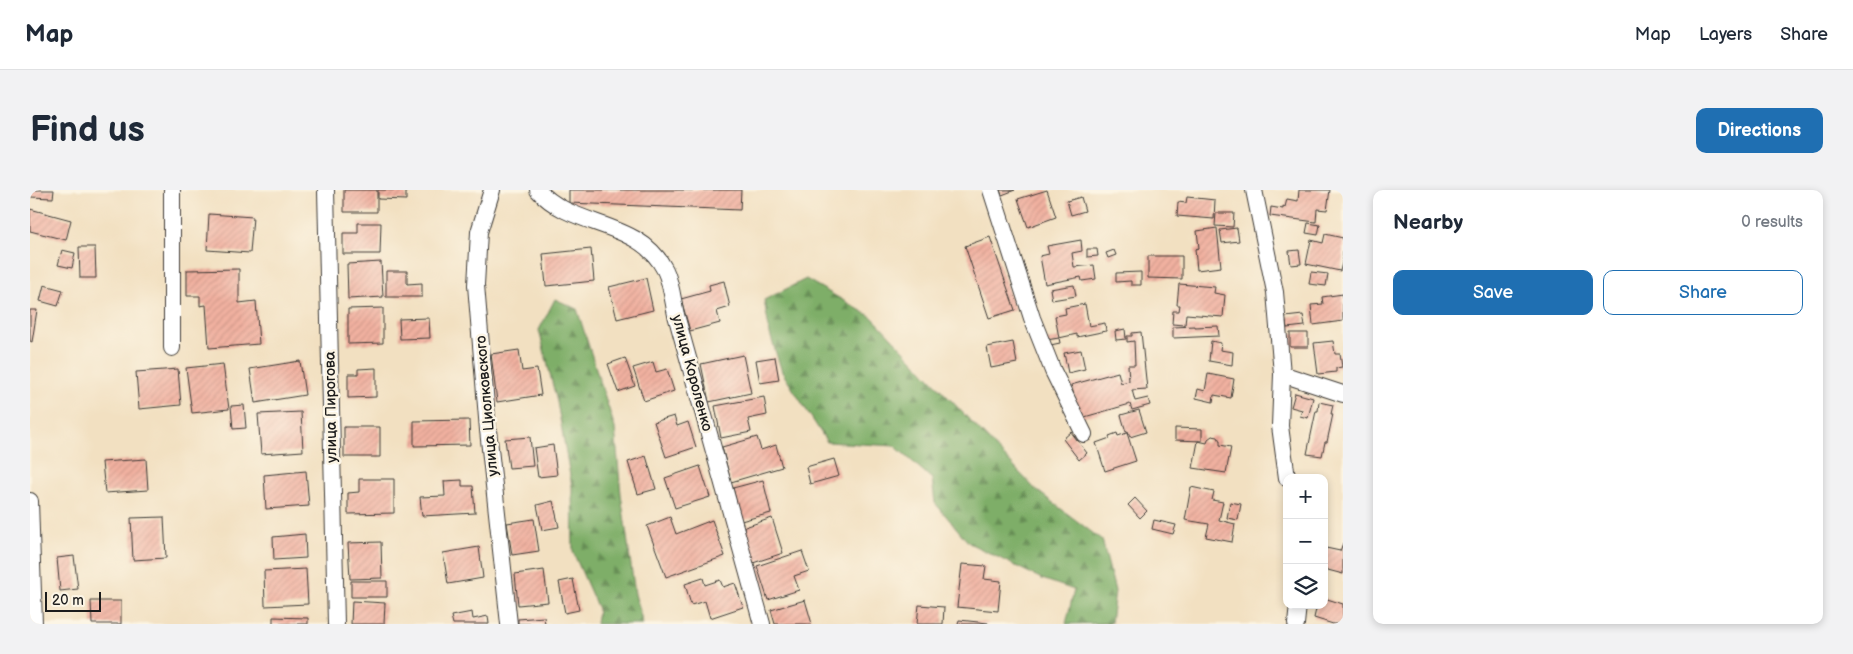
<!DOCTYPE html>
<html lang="en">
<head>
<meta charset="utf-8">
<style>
  :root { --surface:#fff; --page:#f2f2f3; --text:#1f2937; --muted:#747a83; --line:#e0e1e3; --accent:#1f6fb2 }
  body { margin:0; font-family:"Balsamiq Sans",sans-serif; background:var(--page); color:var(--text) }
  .controls { position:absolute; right:15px; bottom:15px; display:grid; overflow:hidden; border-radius:10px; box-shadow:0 2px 8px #0003 }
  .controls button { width:45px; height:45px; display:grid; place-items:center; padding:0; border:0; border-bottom:1px solid var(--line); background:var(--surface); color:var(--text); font:25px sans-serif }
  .scale { position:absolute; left:15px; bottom:12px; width:56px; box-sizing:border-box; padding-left:5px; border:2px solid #1c1c1c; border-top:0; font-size:14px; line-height:18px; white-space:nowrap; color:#1c1c1c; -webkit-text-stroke:4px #fcf5e5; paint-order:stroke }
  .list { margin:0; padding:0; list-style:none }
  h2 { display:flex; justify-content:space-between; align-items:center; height:65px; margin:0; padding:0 20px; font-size:21px }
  h2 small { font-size:16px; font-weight:400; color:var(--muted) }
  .actions { display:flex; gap:10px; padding:15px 20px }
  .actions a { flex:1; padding:11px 0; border:1px solid var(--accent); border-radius:10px; text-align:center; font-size:18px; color:var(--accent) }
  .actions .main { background:var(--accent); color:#fff }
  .icon { flex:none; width:28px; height:28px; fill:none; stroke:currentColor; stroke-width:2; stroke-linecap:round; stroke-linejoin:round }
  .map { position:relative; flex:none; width:1313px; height:434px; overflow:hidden; border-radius:10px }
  header { display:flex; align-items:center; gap:30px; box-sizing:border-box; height:70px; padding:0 25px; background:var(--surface); border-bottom:1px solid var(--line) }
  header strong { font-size:24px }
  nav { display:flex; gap:28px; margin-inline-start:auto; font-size:18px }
  .intro { display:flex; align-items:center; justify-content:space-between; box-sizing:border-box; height:120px; padding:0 30px }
  h1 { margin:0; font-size:35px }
  .button { padding:12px 22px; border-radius:10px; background:var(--accent); color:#fff; font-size:18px; font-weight:700 }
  main { display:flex; gap:30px; padding:0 30px }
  aside { flex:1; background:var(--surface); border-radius:10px; box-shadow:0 2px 8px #0003 }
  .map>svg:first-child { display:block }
</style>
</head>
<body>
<header>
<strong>Map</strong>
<nav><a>Map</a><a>Layers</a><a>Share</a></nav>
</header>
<div class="intro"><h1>Find us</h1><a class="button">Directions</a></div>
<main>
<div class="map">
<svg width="1313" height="434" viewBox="0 0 1313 434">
  <defs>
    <pattern id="forest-firs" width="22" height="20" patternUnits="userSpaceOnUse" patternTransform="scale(1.25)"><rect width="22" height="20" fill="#7eae68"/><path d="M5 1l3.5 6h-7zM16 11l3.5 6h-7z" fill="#668d55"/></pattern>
    <pattern id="building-hatch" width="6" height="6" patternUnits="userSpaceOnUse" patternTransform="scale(1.25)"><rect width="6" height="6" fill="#f1b1a0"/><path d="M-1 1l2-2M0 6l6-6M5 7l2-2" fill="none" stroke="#ce9889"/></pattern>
  </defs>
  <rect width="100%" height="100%" fill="#fcf5e5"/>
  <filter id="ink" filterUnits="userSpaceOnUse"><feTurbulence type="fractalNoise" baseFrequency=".02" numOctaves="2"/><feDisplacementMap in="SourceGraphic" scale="10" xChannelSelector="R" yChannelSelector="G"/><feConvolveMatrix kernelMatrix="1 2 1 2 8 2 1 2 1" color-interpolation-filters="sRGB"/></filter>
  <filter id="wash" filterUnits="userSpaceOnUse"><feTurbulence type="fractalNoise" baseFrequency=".0096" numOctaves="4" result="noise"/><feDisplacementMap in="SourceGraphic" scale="20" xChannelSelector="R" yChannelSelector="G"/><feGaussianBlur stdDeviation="1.12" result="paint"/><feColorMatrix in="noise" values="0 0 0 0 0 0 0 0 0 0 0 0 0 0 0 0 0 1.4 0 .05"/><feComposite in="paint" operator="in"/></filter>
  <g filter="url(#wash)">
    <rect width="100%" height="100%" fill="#f2e0c1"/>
    <!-- forest -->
    <path fill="url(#forest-firs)" stroke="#4d6542" d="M776,89L842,127L1005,299L1072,350L1085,401L1081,433L1036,434L1044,400L1012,389L939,353L905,313L902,289L865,256L797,252L752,182L740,144L734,110Z
      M525,109L547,119L585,238L591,304L605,404L613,434H566L568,419L543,362L542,297L527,212L509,140Z"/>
    <g id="blocks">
      <!-- building -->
      <path fill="url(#building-hatch)" d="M0,0H24L23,8L0,7Z
        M314,0H347V22H314Z
        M348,0H376V10L348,9Z
        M539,0H711L710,20L539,13Z
        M970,0H985L972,5Z
        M1017,0L1026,27L998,37L988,9Z
        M1269,0H1300L1297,20L1287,19L1286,32L1240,26L1241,17L1253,19V16L1255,17L1257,9L1268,11Z
        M1051,7L1055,21L1041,25L1037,11Z
        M1157,7L1185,10L1184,29L1147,26L1148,12L1156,13Z
        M0,19L41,30L36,50L0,41Z
        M1186,23H1204L1203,37L1185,36Z
        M179,24L223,27L220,63L177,60Z
        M328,33H351L350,64H313V43H328Z
        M1278,33L1290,35L1288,45L1276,43Z
        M1187,38L1191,77L1167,80L1165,59L1169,58L1167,41Z
        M1207,38L1209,51L1192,53L1190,40Z
        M1295,44L1313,48V69L1310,81L1276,74L1281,50L1293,53Z
        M960,47L985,120L959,128L935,56Z
        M1051,50L1052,61L1042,63L1044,77L1064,75L1066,89L1052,91L1051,87L1015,94L1010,66L1019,64L1017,56Z
        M49,57H65L66,88H50Z
        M561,59L564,91L516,96L513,64Z
        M1057,59H1067L1068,66L1057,67Z
        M32,60L45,63L42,78L28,75Z
        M1084,60L1086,65L1078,68L1076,63Z
        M1269,60L1271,74L1261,75L1259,61Z
        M1118,66H1152V89L1118,88Z
        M351,72L353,107L318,109L317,74Z
        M209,79V113L226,111L229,154L179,158L176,115L170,116V106H157V80Z
        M356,81H377V94L392,93V107H356Z
        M1111,82V95H1101V91L1086,92V83Z
        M1281,82L1298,84L1296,96L1279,94Z
        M616,88L623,120L587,129L579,97Z
        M694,91L700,117L687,121L690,133L660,141L651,109L680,101L679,95Z
        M1149,94L1185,97L1184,103L1195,105L1193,127L1156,124L1155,135L1142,134L1143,121H1149L1150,115H1147Z
        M14,95L33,100L28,116L10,111Z
        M1044,95L1046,106L1022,110L1020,99Z
        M1313,104V131L1283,135L1281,115L1293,114L1292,107Z
        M1055,114L1059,136L1075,133L1076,141L1047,147V144L1029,148L1025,126L1036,124L1035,118Z
        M353,118V153L318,154V119Z
        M0,120H7L2,152L0,151Z
        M1273,125L1275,136L1257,138L1255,127Z
        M399,128L400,148L370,149L369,129Z
        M1165,136V137L1188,136L1189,146L1143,148V137Z
        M1095,139L1096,149L1086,150L1085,141Z
        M1111,142L1117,199L1102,200L1105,211L1118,208L1120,215L1102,220L1100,214L1051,228L1041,195L1088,182L1091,193L1099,191L1098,175H1105L1104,151L1097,152V146H1102V143Z
        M1260,143H1278V157H1260Z
        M1029,148L1030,153L1011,157L1010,151Z
        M1181,151L1191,153L1190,160L1203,162L1202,175L1179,171Z
        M1303,151L1305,164H1310L1312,177L1306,178V182L1288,184L1284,153Z
        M983,152L987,173L961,178L957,157Z
        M489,160L492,181L507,179L511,205L467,212L461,164Z
        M1051,160L1055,179L1038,183L1034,163Z
        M713,165L721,203L679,212L671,174Z
        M745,167L749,190L730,193L726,170Z
        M595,168L605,196L588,202L578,174Z
        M270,171L275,205L225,213L220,179Z
        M623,172L626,182L637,179L644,201L614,211L603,178Z
        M193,174L199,219L162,223L156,178Z
        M346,178V207L318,208V184H328V179Z
        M148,179L151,215L109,219L106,182Z
        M1178,184L1204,189L1201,208L1184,205L1183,212L1166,208L1168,199L1175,201Z
        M1265,203L1283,208L1278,228L1270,226L1272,220L1261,217Z
        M734,207L737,225L718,229L721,242L691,248L685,216Z
        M1289,212L1303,215L1301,224H1303L1297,252H1295L1292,266L1277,264L1286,221H1288Z
        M214,215L216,238L203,239L201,216Z
        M1109,220L1116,242L1100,247L1098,241L1096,242L1091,225Z
        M271,222L273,261L231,264L228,224Z
        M644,226L647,236L658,232L666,257L636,267L624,232Z
        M439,230L440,255L384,256V231Z
        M314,237H350V267H314Z
        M1145,238L1172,239V251L1145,250Z
        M1041,242L1057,263L1049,270L1033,249Z
        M1087,243L1088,246L1097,243L1106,271L1075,281L1066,253L1080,248L1079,246Z
        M1182,246L1188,247L1190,251V255L1201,257L1196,283L1163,278L1168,251L1177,253L1178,249Z
        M500,247L503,276L479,278L475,249Z
        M727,247L731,260L746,255L752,277L701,292L692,257Z
        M523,255L527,285L508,287L504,258Z
        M616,266L626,299L608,304L598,272Z
        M116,269L118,300L75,303L72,272Z
        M804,269L809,286L780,294L776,277Z
        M670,276L680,307L645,318L635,288Z
        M276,281L279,316L236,319L234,285Z
        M329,289H364V323L318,324V303L329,302Z
        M432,290V296H443L445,323L392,326L390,307L415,306L414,291Z
        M733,290L741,323L711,331L703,298Z
        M1161,297L1184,302L1182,310L1193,312L1189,330L1205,334L1202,352L1176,347L1179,334L1155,330Z
        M1105,308L1117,321L1110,328L1098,315Z
        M523,311L529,337L512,340L507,315Z
        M1200,312L1211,314L1208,330L1197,328Z
        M134,327L136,368L103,370L101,328Z
        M640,327L646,344L682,330L695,366L636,387L617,336Z
        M742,328L753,363L723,373L712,338Z
        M504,329L509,361L482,365L477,333Z
        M1124,330L1146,335L1143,344L1122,339Z
        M275,344L276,368L244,370L243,347Z
        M351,352L352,388L320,389L318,353Z
        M1313,353V384L1294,379V366L1296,358L1310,361Z
        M449,357L453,388L418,394L413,363Z
        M772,361L779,381L764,386L769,400L738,410L727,376Z
        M44,366L48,399L30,401L27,368Z
        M932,374L956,376L954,389L971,391L968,421L927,417Z
        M276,379L278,414L235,416L234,381Z
        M514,380L518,412L488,415L485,384Z
        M673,388L675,395L690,390L693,397L705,393L713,417L680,428L675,411L661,415L655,394Z
        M543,389L549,420L535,423L529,392Z
        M321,391H357V407H321Z
        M1294,408L1313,414V434H1303L1284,428L1287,415H1294Z
        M775,410L782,434H745L741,420Z
        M61,411H91V434H62Z
        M322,411L355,413L354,434H321Z
        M889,415L914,417L913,434H887Z
        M442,422L443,429L458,426L459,434H423L421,426Z
        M243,427L278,428V434H243Z
        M514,427L515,434H488V429Z
        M929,430L958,433V434H928Z"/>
    </g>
  </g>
  <g filter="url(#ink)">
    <use href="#blocks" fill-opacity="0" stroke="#3c3935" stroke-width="1"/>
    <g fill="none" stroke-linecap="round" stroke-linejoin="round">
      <!-- minor casing -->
      <g stroke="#3c3935" stroke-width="18">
        <path id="minor" d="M142,0V158
          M296,0L306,434
          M462,0L449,42L446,95L458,240L479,434
          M508,0C542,39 609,29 635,80C641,92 643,111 646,125L732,434
          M961,0L1002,128L1023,181L1054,244
          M1224,0L1245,102L1252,184L1250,236L1257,288
          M1252,184L1313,204
          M0,311L4,434
          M1266,434L1268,415"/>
      </g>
      <!-- minor -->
      <use href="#minor" stroke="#fff" stroke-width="16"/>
    </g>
  </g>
  <g text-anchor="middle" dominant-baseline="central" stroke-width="5" stroke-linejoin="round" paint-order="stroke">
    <!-- street labels -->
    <g font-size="15" fill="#1c1c1c" stroke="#fcf5e5">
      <text transform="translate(662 183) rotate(75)">улица Короленко</text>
      <text transform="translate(457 216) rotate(-95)">улица Циолковского</text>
      <text transform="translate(301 217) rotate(-91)">улица Пирогова</text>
    </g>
  </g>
</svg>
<div class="controls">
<button>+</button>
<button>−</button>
<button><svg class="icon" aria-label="layers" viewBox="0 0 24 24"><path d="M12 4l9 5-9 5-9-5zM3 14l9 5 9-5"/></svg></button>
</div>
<div class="scale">20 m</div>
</div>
<aside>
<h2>Nearby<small>0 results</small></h2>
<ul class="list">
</ul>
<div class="actions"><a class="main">Save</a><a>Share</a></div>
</aside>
</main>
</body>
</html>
